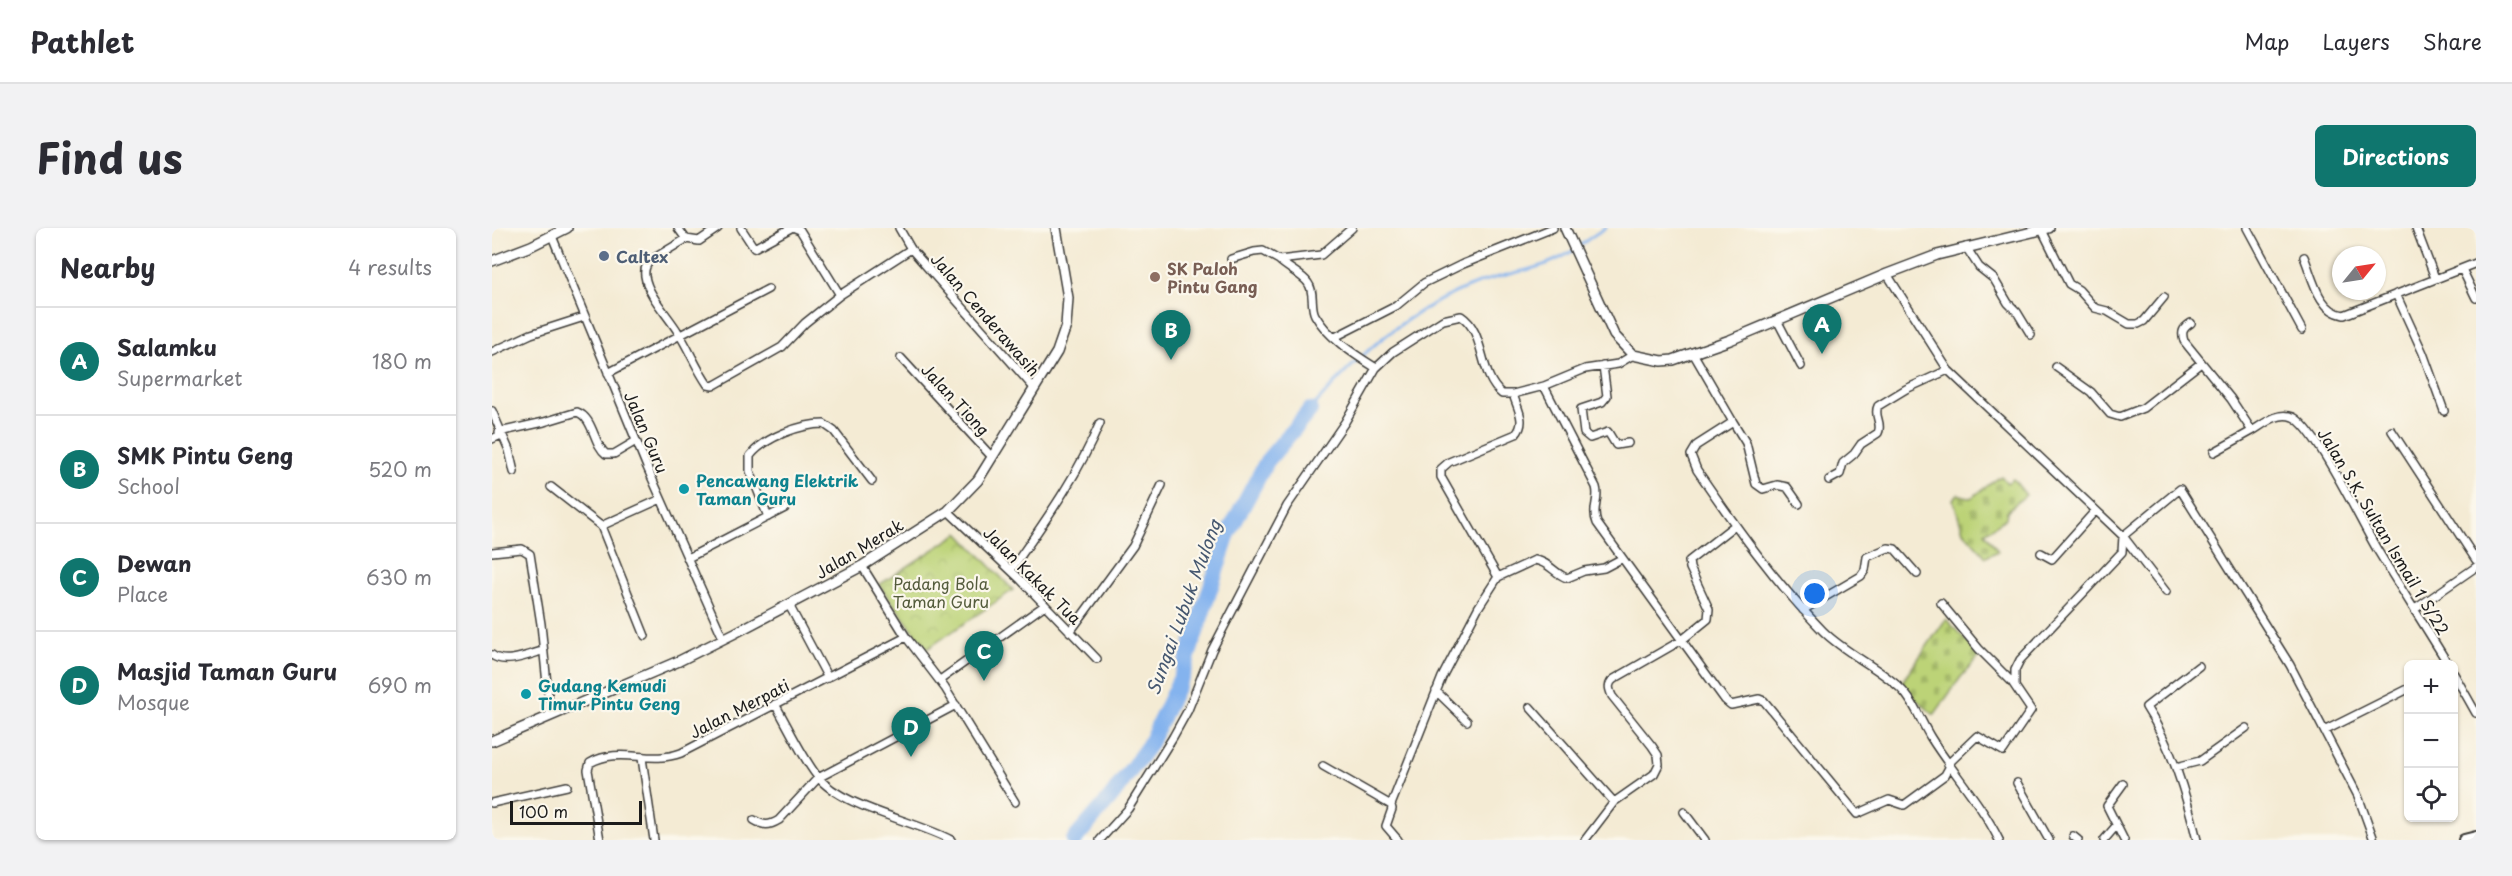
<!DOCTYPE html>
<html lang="en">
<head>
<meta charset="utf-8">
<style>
  :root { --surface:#fff; --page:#f2f2f3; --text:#2b2b33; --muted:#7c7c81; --line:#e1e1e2; --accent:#0f766e }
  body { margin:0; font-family:"Playpen Sans",sans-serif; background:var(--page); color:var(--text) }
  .controls { position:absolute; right:18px; bottom:18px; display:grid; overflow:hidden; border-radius:9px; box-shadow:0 2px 4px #0004 }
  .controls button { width:54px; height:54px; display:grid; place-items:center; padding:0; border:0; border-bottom:2px solid var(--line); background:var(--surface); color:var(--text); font:30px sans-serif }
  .compass { position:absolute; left:1840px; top:18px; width:54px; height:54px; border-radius:50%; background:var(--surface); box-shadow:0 2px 4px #0004; rotate:60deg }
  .scale { position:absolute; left:18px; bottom:15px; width:132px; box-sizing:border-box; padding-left:6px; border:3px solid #1c1c1c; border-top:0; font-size:16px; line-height:21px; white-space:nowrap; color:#1c1c1c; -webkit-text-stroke:4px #fbf7ec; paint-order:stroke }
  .you { position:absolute; left:1323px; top:366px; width:21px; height:21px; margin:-15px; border:4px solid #fff; border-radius:50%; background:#1a73e8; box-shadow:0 0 0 9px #1a73e833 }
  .badge { display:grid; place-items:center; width:39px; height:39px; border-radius:50%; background:var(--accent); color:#fff; font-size:20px; font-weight:700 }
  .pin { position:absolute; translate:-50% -50px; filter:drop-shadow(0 2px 3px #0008) }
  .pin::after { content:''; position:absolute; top:32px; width:21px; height:18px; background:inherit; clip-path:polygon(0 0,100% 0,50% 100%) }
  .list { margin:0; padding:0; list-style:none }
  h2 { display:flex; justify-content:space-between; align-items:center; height:78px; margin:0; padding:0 24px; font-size:26px }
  h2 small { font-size:20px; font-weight:400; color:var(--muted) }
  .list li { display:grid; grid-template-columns:39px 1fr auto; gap:18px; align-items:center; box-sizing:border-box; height:108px; padding:0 24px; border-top:2px solid var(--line) }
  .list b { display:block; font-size:22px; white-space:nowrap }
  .list p { margin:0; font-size:20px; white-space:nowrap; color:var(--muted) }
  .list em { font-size:20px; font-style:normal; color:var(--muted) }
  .icon { flex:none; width:33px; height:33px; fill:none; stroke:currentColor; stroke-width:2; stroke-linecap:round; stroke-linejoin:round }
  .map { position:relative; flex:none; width:1984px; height:612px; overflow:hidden; border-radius:9px }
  header { display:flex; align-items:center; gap:36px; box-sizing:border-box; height:84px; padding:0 30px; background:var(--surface); border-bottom:2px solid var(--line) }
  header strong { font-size:28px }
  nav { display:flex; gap:33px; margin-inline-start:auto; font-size:21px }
  .intro { display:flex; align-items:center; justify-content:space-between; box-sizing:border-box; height:144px; padding:0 36px }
  h1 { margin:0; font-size:42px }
  .button { padding:15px 27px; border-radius:9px; background:var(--accent); color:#fff; font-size:21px; font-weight:700 }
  main { display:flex; gap:36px; padding:0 36px }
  aside { flex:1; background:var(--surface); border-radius:9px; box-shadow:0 2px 4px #0004 }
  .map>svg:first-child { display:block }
</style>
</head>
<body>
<header>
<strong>Pathlet</strong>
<nav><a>Map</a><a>Layers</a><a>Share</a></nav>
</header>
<div class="intro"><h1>Find us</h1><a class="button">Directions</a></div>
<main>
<aside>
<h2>Nearby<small>4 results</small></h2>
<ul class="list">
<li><span class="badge">A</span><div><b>Salamku</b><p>Supermarket</p></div><em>180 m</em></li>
<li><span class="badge">B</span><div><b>SMK Pintu Geng</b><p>School</p></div><em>520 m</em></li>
<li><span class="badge">C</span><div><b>Dewan</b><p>Place</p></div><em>630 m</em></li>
<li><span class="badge">D</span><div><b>Masjid Taman Guru</b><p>Mosque</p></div><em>690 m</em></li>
</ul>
</aside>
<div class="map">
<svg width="1984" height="612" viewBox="0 0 1984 612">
  <defs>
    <pattern id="cemetery-stones" width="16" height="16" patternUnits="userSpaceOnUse" patternTransform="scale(1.5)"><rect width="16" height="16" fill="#bcd377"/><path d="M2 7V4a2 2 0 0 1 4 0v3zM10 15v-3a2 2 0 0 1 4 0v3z" fill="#a1b566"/></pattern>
    <pattern id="park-crowns" width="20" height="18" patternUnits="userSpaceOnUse" patternTransform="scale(1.5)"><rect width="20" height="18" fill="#bcd377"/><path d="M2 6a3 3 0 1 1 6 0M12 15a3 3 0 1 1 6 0" fill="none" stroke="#a1b566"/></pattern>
  </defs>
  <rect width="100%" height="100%" fill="#fbf7ec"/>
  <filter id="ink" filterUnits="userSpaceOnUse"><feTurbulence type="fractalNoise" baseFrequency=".0167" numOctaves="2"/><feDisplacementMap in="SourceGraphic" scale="12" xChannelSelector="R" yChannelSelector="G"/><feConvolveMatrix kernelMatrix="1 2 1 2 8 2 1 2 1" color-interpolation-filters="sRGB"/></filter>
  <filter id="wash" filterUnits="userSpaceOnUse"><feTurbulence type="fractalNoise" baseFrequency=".008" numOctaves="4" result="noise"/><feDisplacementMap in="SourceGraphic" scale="24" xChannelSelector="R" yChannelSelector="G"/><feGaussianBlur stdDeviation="1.35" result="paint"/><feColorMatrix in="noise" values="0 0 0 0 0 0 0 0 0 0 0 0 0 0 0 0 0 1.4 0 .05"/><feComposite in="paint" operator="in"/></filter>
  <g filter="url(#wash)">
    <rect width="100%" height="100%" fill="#f4ebd4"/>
    <!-- cemetery -->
    <path fill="url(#cemetery-stones)" stroke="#6c784a" stroke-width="1.5" d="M1509,248L1515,255L1521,251L1534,267L1515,283L1514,290L1493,305L1506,323L1494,329L1471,303L1461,271L1466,266L1479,270Z
      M1454,391L1488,428L1469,449L1442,487L1408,457Z"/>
    <!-- park -->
    <path fill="url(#park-crowns)" stroke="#6c784a" stroke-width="1.5" d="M467,305L521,362L435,421L387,357Z"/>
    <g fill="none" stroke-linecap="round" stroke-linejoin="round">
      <!-- stream -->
      <path stroke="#84b3ee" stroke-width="3" d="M818,182C870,124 914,82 989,54C1016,45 1047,42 1072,28C1087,20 1099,7 1114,0"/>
      <!-- river -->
      <path stroke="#84b3ee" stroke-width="16" d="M582,612L619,569L657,517L690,447L736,306L775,233L818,182"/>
    </g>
  </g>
  <g filter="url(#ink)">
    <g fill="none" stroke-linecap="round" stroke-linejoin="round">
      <!-- street casing -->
      <g stroke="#3c3b38" stroke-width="10">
        <path id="street" d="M186,0L194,11
          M226,0L207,13L194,11L159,32C154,36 152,41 153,48C156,68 176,87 186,104C197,121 204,140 216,157L221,158L290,119L313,95L348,67L419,21
          M249,0L262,20L299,0
          M303,0L308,2L348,67
          M407,0L419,21L542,160
          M1755,0L1810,102
          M1924,0L1943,50
          M1550,2L1577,56L1587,62L1603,80L1615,83L1637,96H1646L1652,93L1672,69
          M60,8L155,239L231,410
          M1474,19L1487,39L1502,51L1516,75L1525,84L1539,107
          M1812,29C1821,50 1826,83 1852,87L1984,35
          M739,31L762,24L771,23L787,32L829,27L860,0
          M787,32C795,40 811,47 816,55C823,64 818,78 823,87C836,110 862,126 884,140
          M1970,41L1984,70
          M1395,46L1456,142L1631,308L1630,324L1528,432L1523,442V458
          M1904,66L1931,125L1952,183
          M1285,92L1309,138
          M1699,95C1691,100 1689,104 1692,113L1739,171L1760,203C1772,196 1786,183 1801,189C1824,199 1870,297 1886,323C1909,361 1933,398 1956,436
          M843,109L904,78L932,55L971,36L1061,0
          M0,124L39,106L92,89
          M1201,125L1241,194L1205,217L1199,227L1205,242C1244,299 1283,354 1331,403C1354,426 1385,438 1408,460C1422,473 1429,494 1439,510C1461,545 1489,575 1507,612
          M409,130L500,229
          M1111,138L1115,168L1110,174L1089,181L1092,205L1098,210L1116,204L1124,217L1136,215
          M1564,139L1599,164L1618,186L1628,189L1651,180L1709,135
          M116,145L276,61
          M1052,158L1104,259C1108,272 1099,280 1105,295L1233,472L1239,477L1267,471L1272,473L1365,586L1397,572L1412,577L1453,547L1458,538
          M0,183L17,222L22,244
          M1241,194L1254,215L1264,256L1271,261L1285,257L1295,259L1307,276
          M1900,203L1984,332
          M7,204L52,194L85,184C102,190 101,216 114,226H122L144,213
          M0,211L9,207
          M1722,224L1760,203
          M1337,252L1348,246L1351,235L1362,226L1369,216L1386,205C1391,195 1381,188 1386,178L1414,161L1456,142
          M59,259L109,298L153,408
          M456,283L529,352L605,431
          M276,289L258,243V228C273,209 309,196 332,196L342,203L380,253
          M109,298L169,271
          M0,324L30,321L38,326L49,396L58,486
          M1549,325L1560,331L1603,283
          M196,330L293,280
          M370,338L414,409L453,460L523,574
          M519,342C553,293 584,251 608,195
          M1006,349L1043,332C1057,334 1063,346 1075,350L1092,343L1112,340L1129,331
          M1674,364L1631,308L1688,261L1798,437L1866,568L1882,612
          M1449,375L1487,421L1520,454L1539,482L1511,523L1485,508L1456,536
          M297,377L336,450
          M1923,381L1984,339
          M1311,382L1369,348L1373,342L1375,329L1396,320L1403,321L1425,346
          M578,404L641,318L670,257
          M0,427C12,437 36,427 50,423
          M1962,446L1984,485
          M448,452L553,377
          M944,463L975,493
          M283,476C297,500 309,527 325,548C350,580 422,592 459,612
          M1038,479L1122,574
          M1834,502L1916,461
          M150,530L162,612
          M831,538L899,577L900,581L894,598L906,612
          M1684,539L1708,533L1754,500
          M1525,555L1557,612
          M1631,556L1615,578L1632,612
          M0,575L75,558
          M899,577L950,449L986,380L1006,349L949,249V241L957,234L1024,206C1035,194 1025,180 1021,166
          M1192,584L1213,612
          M262,592C272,598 277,598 287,592L326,550L464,477
          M1581,608L1586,612
          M108,612L96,542L98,535C128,518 157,537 189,525L414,409
          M608,612L636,581L681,509L696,482L720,422L795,278L853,194L884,140L901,124L951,92L969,88C994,104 986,147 1010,166H1021L1052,158L1093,141L1126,136L1141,127
          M1093,612L1122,574L1162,546L1167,536L1166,527L1160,518L1120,468C1117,461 1115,456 1122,451L1190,412L1216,391L1217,381L1198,340L1197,333L1243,297
          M1612,612L1624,598
          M1705,612C1694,566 1680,519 1654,479L1707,438"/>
      </g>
      <!-- secondary casing -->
      <g stroke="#3c3b38" stroke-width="12">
        <path id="secondary" d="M1073,0L1122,107L1141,127L1170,133L1181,132L1238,112L1395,46L1445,27L1557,0
          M0,33L39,18L75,0
          M0,513L187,433L243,405L370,338L456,283L486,252L565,124L574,98L576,70L564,0"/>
      </g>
      <!-- primary casing -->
      <g stroke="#3c3b38" stroke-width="14">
        <path id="primary" d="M1972,612L1984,609"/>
      </g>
      <!-- street -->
      <use href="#street" stroke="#fff" stroke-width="7"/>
      <!-- secondary -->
      <use href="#secondary" stroke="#fff" stroke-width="9"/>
      <!-- primary -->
      <use href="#primary" stroke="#fff" stroke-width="10"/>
    </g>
  </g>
  <!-- markers -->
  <circle fill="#5c6f8a" stroke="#fbf7ec" stroke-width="2" cx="112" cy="28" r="6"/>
  <circle fill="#8d6e63" stroke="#fbf7ec" stroke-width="2" cx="663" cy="49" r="6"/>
  <g fill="#0f9aa8" stroke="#fbf7ec" stroke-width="2">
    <circle cx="192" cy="261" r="6"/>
    <circle cx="34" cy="466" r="6"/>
  </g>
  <g text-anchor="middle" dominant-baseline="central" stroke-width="4.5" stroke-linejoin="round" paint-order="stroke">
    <!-- service labels -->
    <g font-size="16" font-weight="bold" fill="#4e5e75" stroke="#fbf7ec" text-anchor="start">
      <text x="124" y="28">Caltex</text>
    </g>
    <!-- education labels -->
    <g font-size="16" font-weight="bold" fill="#785e54" stroke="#fbf7ec" text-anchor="start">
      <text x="675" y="40">SK Paloh<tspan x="675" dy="18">Pintu Gang</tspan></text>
    </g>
    <!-- street labels -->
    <g font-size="16" fill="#1c1c1c" stroke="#fbf7ec">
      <text transform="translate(494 86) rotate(49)">Jalan Cenderawasih</text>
      <text transform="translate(464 171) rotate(47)">Jalan Tiong</text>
      <text transform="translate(155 204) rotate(67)">Jalan Guru</text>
      <text transform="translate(1892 303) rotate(59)">Jalan S.K. Sultan Ismail 1 S/22</text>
      <text transform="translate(367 320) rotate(-31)">Jalan Merak</text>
      <text transform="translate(541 347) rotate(45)">Jalan Kakak Tua</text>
      <text transform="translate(247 480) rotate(-27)">Jalan Merpati</text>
    </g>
    <!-- culture labels -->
    <g font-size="16" font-weight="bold" fill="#0d838f" stroke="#fbf7ec" text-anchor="start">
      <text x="204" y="252">Pencawang Elektrik<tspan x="204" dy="18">Taman Guru</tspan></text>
      <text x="46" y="457">Gudang Kemudi<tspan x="46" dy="18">Timur Pintu Geng</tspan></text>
    </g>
    <!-- park labels -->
    <g font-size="16" fill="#545c3c" stroke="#fbf7ec">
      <text x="449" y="355">Padang Bola<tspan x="449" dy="18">Taman Guru</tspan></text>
    </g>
    <!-- water labels -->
    <g font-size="18" font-style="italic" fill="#465870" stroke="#fbf7ec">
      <text transform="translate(691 379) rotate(-70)">Sungai Lubuk Mulong</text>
    </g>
  </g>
</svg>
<div class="controls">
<button>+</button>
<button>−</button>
<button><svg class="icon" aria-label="locate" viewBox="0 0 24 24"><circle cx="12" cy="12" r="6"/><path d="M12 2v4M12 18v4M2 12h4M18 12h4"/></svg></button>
</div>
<svg class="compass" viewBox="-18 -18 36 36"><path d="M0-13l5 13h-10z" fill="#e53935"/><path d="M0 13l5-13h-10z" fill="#7c7c81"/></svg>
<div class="scale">100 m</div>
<div class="you"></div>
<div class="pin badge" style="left:1330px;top:126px">A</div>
<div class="pin badge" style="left:679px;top:132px">B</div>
<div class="pin badge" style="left:492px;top:453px">C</div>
<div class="pin badge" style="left:419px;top:529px">D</div>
</div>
</main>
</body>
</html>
